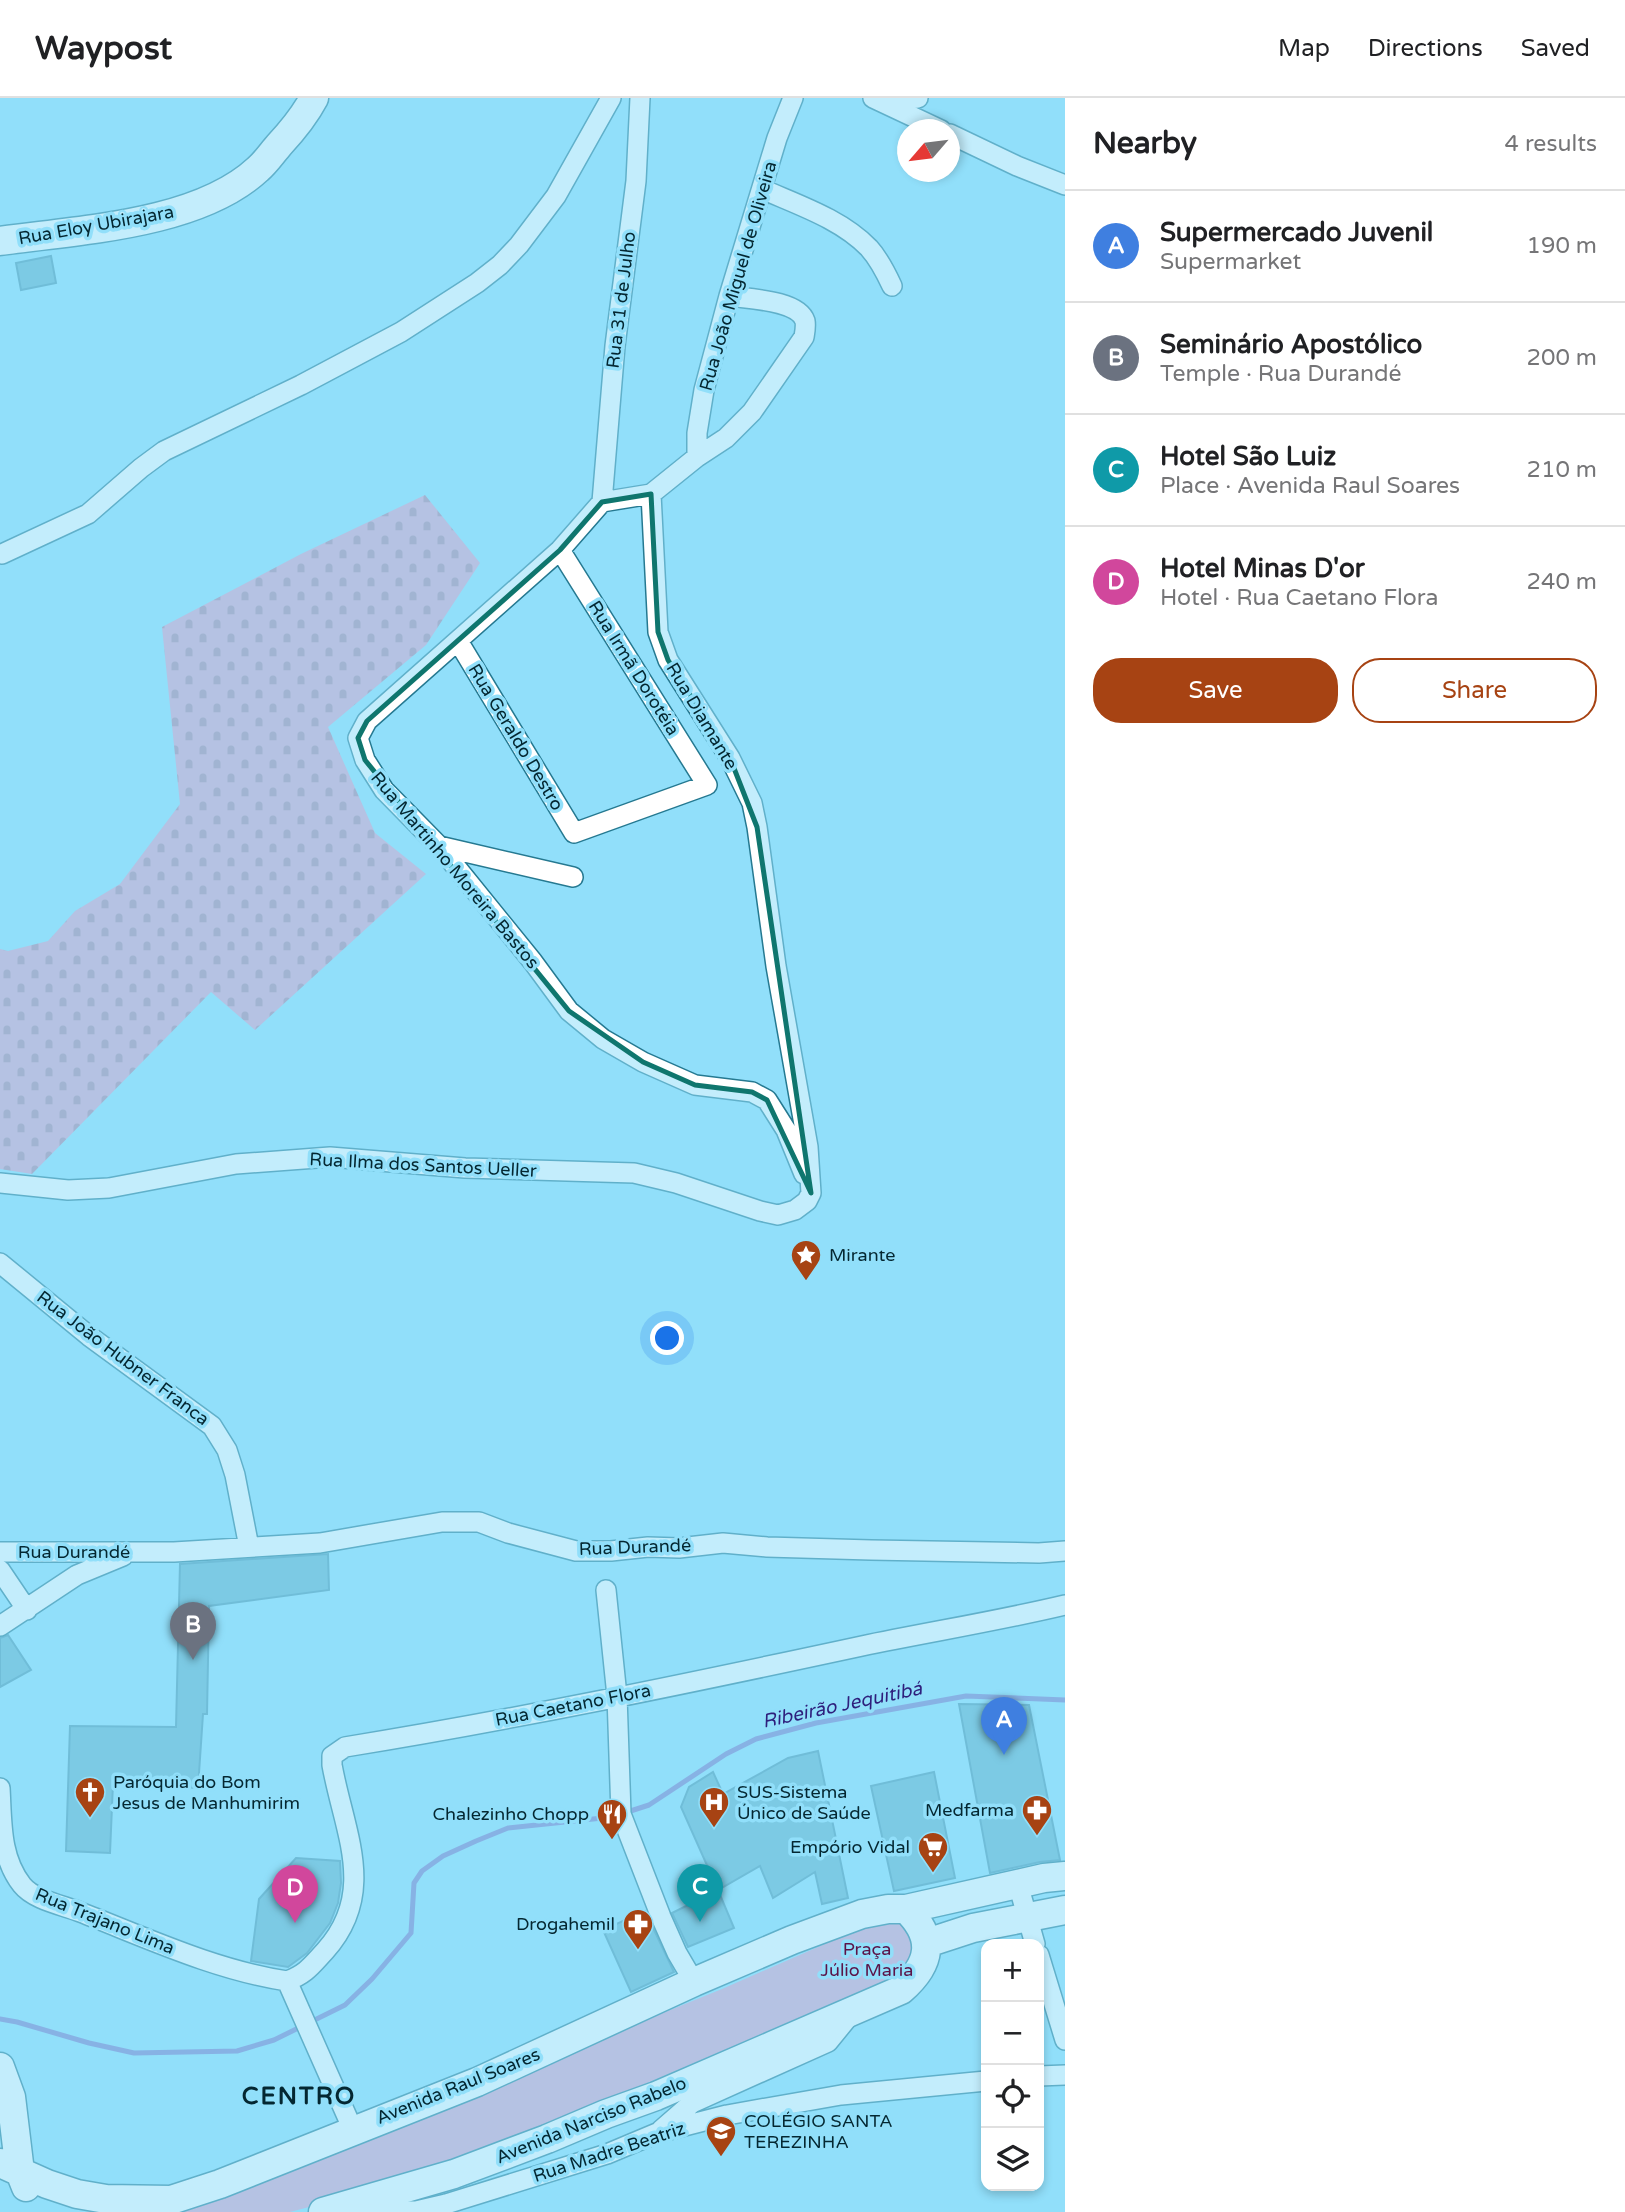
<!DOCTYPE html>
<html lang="en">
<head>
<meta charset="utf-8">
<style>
  :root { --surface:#fff; --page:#f6f6f6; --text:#202124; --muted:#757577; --line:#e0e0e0; --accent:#a74313 }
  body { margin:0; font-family:"Varela Round",sans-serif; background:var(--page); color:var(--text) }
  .controls { position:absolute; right:21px; bottom:21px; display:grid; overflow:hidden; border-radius:14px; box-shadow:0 4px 10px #0003 }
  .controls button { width:63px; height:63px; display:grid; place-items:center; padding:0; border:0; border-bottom:2px solid var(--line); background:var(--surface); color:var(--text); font:35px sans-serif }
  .compass { position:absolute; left:897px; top:21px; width:63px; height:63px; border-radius:50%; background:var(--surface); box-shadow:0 4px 10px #0003; rotate:242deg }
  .you { position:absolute; left:668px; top:1241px; width:24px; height:24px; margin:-18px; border:5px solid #fff; border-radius:50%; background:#1a73e8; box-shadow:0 0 0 10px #1a73e833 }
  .badge { display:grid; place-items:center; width:46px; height:46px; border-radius:50%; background:var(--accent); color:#fff; font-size:23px; font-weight:700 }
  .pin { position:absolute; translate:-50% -58px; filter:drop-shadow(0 2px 4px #0008) }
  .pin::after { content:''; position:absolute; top:37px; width:24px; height:21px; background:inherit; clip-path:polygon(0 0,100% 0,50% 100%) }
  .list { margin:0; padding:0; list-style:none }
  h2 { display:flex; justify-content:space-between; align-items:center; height:91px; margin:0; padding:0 28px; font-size:30px }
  h2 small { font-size:23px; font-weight:400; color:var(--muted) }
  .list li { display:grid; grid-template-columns:46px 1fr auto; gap:21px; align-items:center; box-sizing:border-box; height:112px; padding:0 28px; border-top:2px solid var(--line) }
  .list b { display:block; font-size:26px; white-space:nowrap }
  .list p { margin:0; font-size:23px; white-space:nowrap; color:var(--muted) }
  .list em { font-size:23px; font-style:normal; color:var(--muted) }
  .actions { display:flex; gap:14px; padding:21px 28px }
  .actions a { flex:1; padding:16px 0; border:2px solid var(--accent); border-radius:28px; text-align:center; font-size:24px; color:var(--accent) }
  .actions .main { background:var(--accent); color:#fff }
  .icon { flex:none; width:38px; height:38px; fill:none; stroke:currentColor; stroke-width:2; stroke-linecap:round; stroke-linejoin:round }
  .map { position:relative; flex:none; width:1065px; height:2114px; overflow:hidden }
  header { display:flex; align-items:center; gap:42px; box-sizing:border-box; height:98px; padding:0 35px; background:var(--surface); border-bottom:2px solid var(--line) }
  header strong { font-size:33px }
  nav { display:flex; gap:38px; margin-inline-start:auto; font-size:24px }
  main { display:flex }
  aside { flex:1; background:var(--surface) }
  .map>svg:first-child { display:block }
</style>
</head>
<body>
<header>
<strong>Waypost</strong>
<nav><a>Map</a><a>Directions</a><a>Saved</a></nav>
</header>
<main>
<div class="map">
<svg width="1065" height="2114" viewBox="0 0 1065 2114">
  <defs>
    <pattern id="cemetery-stones" width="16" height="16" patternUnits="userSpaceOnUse" patternTransform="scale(1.75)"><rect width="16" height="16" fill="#dfa0c7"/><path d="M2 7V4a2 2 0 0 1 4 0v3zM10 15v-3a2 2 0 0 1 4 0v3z" fill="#b382a2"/></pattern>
  </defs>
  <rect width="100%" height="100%" fill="#91dffa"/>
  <!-- cemetery -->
  <path fill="url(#cemetery-stones)" d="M425,397L480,465L426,547L328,629L375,735L426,776L255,932L211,894L32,1076L0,1071V851L8,853L48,843L75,813L120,786L180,706L162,529L301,456Z"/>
  <!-- park -->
  <path fill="#dfa0c7" d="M908,1822L926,1848L913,1878L767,1934L561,2022L366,2094L290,2114H171L722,1891L859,1831Z"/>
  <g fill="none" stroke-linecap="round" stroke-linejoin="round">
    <!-- stream -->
    <path stroke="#7b7ccb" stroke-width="5" d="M0,1921L17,1924L89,1945L134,1955L237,1953L274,1942L345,1907L372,1881L411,1835L414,1785L422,1773L443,1758L476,1743L508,1730L612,1719L649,1707L726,1656L756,1641L816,1625L966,1598L1065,1602"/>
  </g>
  <!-- building -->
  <path fill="#62b1cb" stroke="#4796b0" stroke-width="2" d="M51,158L56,185L21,192L16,165Z
    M328,1456L329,1492L209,1508L207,1616H203L198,1690L113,1685L110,1755L66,1753L70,1628L176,1629L180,1466Z
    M8,1537L31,1572L0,1589V1540Z
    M959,1606L1029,1607L1060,1762L1040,1764L990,1775Z
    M818,1653L848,1800L822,1806L815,1774L773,1800L760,1768L718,1792L681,1709L689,1689L713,1674L723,1696L788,1660Z
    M934,1674L955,1780L894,1793L871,1688Z
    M296,1760L340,1763L341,1785L338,1805L330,1825L307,1855L288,1869L251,1863L259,1801Z
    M718,1792L734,1830L688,1849L672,1815Z
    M645,1813L674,1874L631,1894L603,1832Z"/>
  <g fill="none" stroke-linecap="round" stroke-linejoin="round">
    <!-- street casing -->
    <g stroke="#257991" stroke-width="22">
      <path id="street" d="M873,0L941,32
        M883,4L918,0
        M950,36L1017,68L1065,87
        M762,91C798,107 841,121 869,150C879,161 886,175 892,188
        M697,359V335L704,292L729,198L777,40L793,0
        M602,404L560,452L367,623L358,640L365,662L384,692L439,748L533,864L569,913L603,941L643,964L695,987L752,994L767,1002L786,1032L804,1076
        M602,404L615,248L636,83L640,0
        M602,404L651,396L697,359L726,340L752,314L804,239C805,233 806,228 805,223C798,202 748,201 729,198
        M2,456L88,416L141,370L164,353L301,287L401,234L477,185L500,167L519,147L556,98L611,0
        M458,543L574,735L707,687L560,452
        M439,748L573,779
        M0,1085L68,1092L109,1090L236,1066L330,1059L465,1070L634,1075L676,1085L760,1113L778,1117L795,1112L807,1103L811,1095L808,1049L776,868L757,729L752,705L730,660L668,562L658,534L651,396
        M0,1165L89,1238L212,1328L227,1352L235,1377L249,1449
        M0,1454H174L320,1445L442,1424H479L508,1435L576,1453H611L648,1449L679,1450L723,1445L767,1449L871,1452L1039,1455L1065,1453
        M0,1472L27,1512
        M606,1492L617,1598L621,1716L661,1819L677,1855L694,1884
        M0,1528L77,1477L123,1458
        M0,1690C2,1724 0,1759 22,1787C34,1802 62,1807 80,1814C147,1840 215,1872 287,1883
        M1018,1786L1035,1846
        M1039,1857L1065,1942
        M287,1883C306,1876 311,1868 325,1853C378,1794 344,1734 332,1667V1658L345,1649C518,1621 690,1585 862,1548C929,1534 998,1523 1065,1507
        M287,1883L353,2032
        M1039,1978L1065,1977
        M661,2032L692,2005L828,1944L850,1917
        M360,2105L393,2113H416L446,2106L607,2056L657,2035L727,2017L841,1997L986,1983"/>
    </g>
    <!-- secondary casing -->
    <g stroke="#257991" stroke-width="31">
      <path id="secondary" d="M0,143C78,132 198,127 258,71C266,64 272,55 279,47C292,33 305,17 314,0
        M906,1811L1044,1780L1065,1778
        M927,1845L973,1830L1065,1812
        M0,1969L11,1999L20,2074L26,2089
        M0,2065L47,2086L77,2096L106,2101L171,2102L220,2086L477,1984L694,1884L792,1842L862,1816L888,1811H906C936,1840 931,1866 901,1892L656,1998L606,2016L547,2041L454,2076L323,2114"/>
    </g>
    <!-- street -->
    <use href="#street" stroke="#fff" stroke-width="19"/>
    <!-- secondary -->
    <use href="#secondary" stroke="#fff" stroke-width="28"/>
  </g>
  <!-- marked area -->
  <path d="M0 0H1065V2114H0ZM651,396L658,534L668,562L730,660L757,729L811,1095L767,1002L752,994L695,987L643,964L569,913L365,662L358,640L367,623L560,452L602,404Z" fill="#91dffa" fill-opacity=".55" fill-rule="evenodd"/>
  <path fill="none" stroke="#0f766e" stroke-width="5" stroke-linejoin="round" d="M651,396L658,534L668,562L730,660L757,729L811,1095L767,1002L752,994L695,987L643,964L569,913L365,662L358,640L367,623L560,452L602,404Z"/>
  <!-- icons -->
  <defs>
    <g id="sight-pin" transform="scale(1.575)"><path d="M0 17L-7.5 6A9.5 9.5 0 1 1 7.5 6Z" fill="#a74313" stroke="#91dffa"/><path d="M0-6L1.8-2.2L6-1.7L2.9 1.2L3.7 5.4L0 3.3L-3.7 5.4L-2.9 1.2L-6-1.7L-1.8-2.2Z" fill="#fff"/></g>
    <g id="church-pin" transform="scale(1.575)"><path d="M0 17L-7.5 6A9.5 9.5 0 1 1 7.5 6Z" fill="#a74313" stroke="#91dffa"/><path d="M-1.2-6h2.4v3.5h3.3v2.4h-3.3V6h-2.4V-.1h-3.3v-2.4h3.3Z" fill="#fff"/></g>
    <g id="hospital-pin" transform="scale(1.575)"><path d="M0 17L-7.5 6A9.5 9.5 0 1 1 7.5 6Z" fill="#a74313" stroke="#91dffa"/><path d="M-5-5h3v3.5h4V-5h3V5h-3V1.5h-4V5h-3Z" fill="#fff"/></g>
    <g id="pharmacy-pin" transform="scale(1.575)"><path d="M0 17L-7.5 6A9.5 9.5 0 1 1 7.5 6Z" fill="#a74313" stroke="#91dffa"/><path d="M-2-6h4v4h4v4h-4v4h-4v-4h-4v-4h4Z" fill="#fff"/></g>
    <g id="restaurant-pin" transform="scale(1.575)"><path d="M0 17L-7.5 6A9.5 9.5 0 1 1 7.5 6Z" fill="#a74313" stroke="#91dffa"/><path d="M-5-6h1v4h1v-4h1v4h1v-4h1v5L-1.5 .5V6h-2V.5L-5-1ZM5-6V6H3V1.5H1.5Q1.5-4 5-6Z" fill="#fff"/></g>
    <g id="supermarket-pin" transform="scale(1.575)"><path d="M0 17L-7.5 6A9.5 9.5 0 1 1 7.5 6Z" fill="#a74313" stroke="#91dffa"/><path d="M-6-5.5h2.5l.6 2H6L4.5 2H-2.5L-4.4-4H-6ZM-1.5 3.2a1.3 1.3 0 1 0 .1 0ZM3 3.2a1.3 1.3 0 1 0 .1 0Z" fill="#fff"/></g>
    <g id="school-pin" transform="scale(1.575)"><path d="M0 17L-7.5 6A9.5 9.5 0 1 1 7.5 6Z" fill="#a74313" stroke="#91dffa"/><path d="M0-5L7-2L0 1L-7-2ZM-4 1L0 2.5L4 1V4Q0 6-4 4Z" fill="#fff"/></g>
  </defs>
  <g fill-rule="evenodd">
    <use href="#sight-pin" x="806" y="1157"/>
    <use href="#church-pin" x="90" y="1694"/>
    <use href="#hospital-pin" x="714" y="1704"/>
    <use href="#pharmacy-pin" x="1037" y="1712"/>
    <use href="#restaurant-pin" x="612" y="1716"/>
    <use href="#supermarket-pin" x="933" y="1749"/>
    <use href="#pharmacy-pin" x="638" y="1826"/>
    <use href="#school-pin" x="721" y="2033"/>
  </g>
  <g text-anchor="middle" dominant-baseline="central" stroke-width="7" stroke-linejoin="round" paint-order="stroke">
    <!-- street labels -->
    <g font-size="18" fill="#042731" stroke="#91dffa">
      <text transform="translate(96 127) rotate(-10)">Rua Eloy Ubirajara</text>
      <text transform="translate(738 178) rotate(-74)">Rua João Miguel de Oliveira</text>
      <text transform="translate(621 202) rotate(-83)">Rua 31 de Julho</text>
      <text transform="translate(634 570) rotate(58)">Rua Irmã Dorotéia</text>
      <text transform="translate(702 618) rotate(59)">Rua Diamante</text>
      <text transform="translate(516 639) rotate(59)">Rua Geraldo Destro</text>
      <text transform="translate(455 772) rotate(50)">Rua Martinho Moreira Bastos</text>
      <text transform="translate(423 1067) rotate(3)">Rua Ilma dos Santos Ueller</text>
      <text transform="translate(123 1260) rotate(37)">Rua João Hubner Franca</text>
      <text transform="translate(635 1449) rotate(-2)">Rua Durandé</text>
      <text x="74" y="1454">Rua Durandé</text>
      <text transform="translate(573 1607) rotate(-11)">Rua Caetano Flora</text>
      <text transform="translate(105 1823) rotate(22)">Rua Trajano Lima</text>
      <text transform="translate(458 1988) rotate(-22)">Avenida Raul Soares</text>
      <text transform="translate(591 2022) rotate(-22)">Avenida Narciso Rabelo</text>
      <text transform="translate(609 2054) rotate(-18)">Rua Madre Beatriz</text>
    </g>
    <!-- poi labels -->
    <g font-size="18" fill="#042731" stroke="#91dffa" text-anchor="start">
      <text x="829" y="1157">Mirante</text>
      <text x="113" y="1684">Paróquia do Bom<tspan x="113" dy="21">Jesus de Manhumirim</tspan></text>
      <text x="737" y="1694">SUS-Sistema<tspan x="737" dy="21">Único de Saúde</tspan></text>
      <text x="1014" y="1712" text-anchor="end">Medfarma</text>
      <text x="589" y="1716" text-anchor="end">Chalezinho Chopp</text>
      <text x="910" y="1749" text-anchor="end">Empório Vidal</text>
      <text x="615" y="1826" text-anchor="end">Drogahemil</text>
      <text x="744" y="2023">COLÉGIO SANTA<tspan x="744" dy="21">TEREZINHA</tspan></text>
    </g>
    <!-- park labels -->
    <g font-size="18" fill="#5b1347" stroke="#91dffa">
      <text x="867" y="1851">Praça<tspan x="867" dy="21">Júlio Maria</tspan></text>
    </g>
    <!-- water labels -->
    <g font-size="19" font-style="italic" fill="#2e1f7c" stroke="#91dffa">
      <text transform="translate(842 1607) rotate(-12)">Ribeirão Jequitibá</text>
    </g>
    <!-- district labels -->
    <g font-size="24" font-weight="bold" letter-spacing="2" fill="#042731" stroke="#91dffa">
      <text x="299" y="1998">CENTRO</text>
    </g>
  </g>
</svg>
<div class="controls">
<button>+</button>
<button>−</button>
<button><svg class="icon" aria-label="locate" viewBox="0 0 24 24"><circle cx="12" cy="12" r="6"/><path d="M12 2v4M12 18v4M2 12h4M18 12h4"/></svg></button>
<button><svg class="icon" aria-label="layers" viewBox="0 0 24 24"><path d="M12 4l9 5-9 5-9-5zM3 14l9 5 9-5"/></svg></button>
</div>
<svg class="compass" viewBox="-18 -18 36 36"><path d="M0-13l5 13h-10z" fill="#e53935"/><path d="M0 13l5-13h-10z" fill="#757577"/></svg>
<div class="you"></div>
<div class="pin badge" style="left:1004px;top:1657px;background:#3f7fe0">A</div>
<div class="pin badge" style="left:193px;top:1562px;background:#6b7280">B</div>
<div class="pin badge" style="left:700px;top:1824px;background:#0f9aa8">C</div>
<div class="pin badge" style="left:295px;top:1825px;background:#d1479c">D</div>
</div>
<aside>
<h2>Nearby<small>4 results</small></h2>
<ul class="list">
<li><span class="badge" style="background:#3f7fe0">A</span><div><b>Supermercado Juvenil</b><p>Supermarket</p></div><em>190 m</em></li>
<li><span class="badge" style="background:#6b7280">B</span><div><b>Seminário Apostólico</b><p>Temple · Rua Durandé</p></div><em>200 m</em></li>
<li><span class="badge" style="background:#0f9aa8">C</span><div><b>Hotel São Luiz</b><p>Place · Avenida Raul Soares</p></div><em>210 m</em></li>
<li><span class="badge" style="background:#d1479c">D</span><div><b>Hotel Minas D'or</b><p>Hotel · Rua Caetano Flora</p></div><em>240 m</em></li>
</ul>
<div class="actions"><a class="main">Save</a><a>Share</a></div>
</aside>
</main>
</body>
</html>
